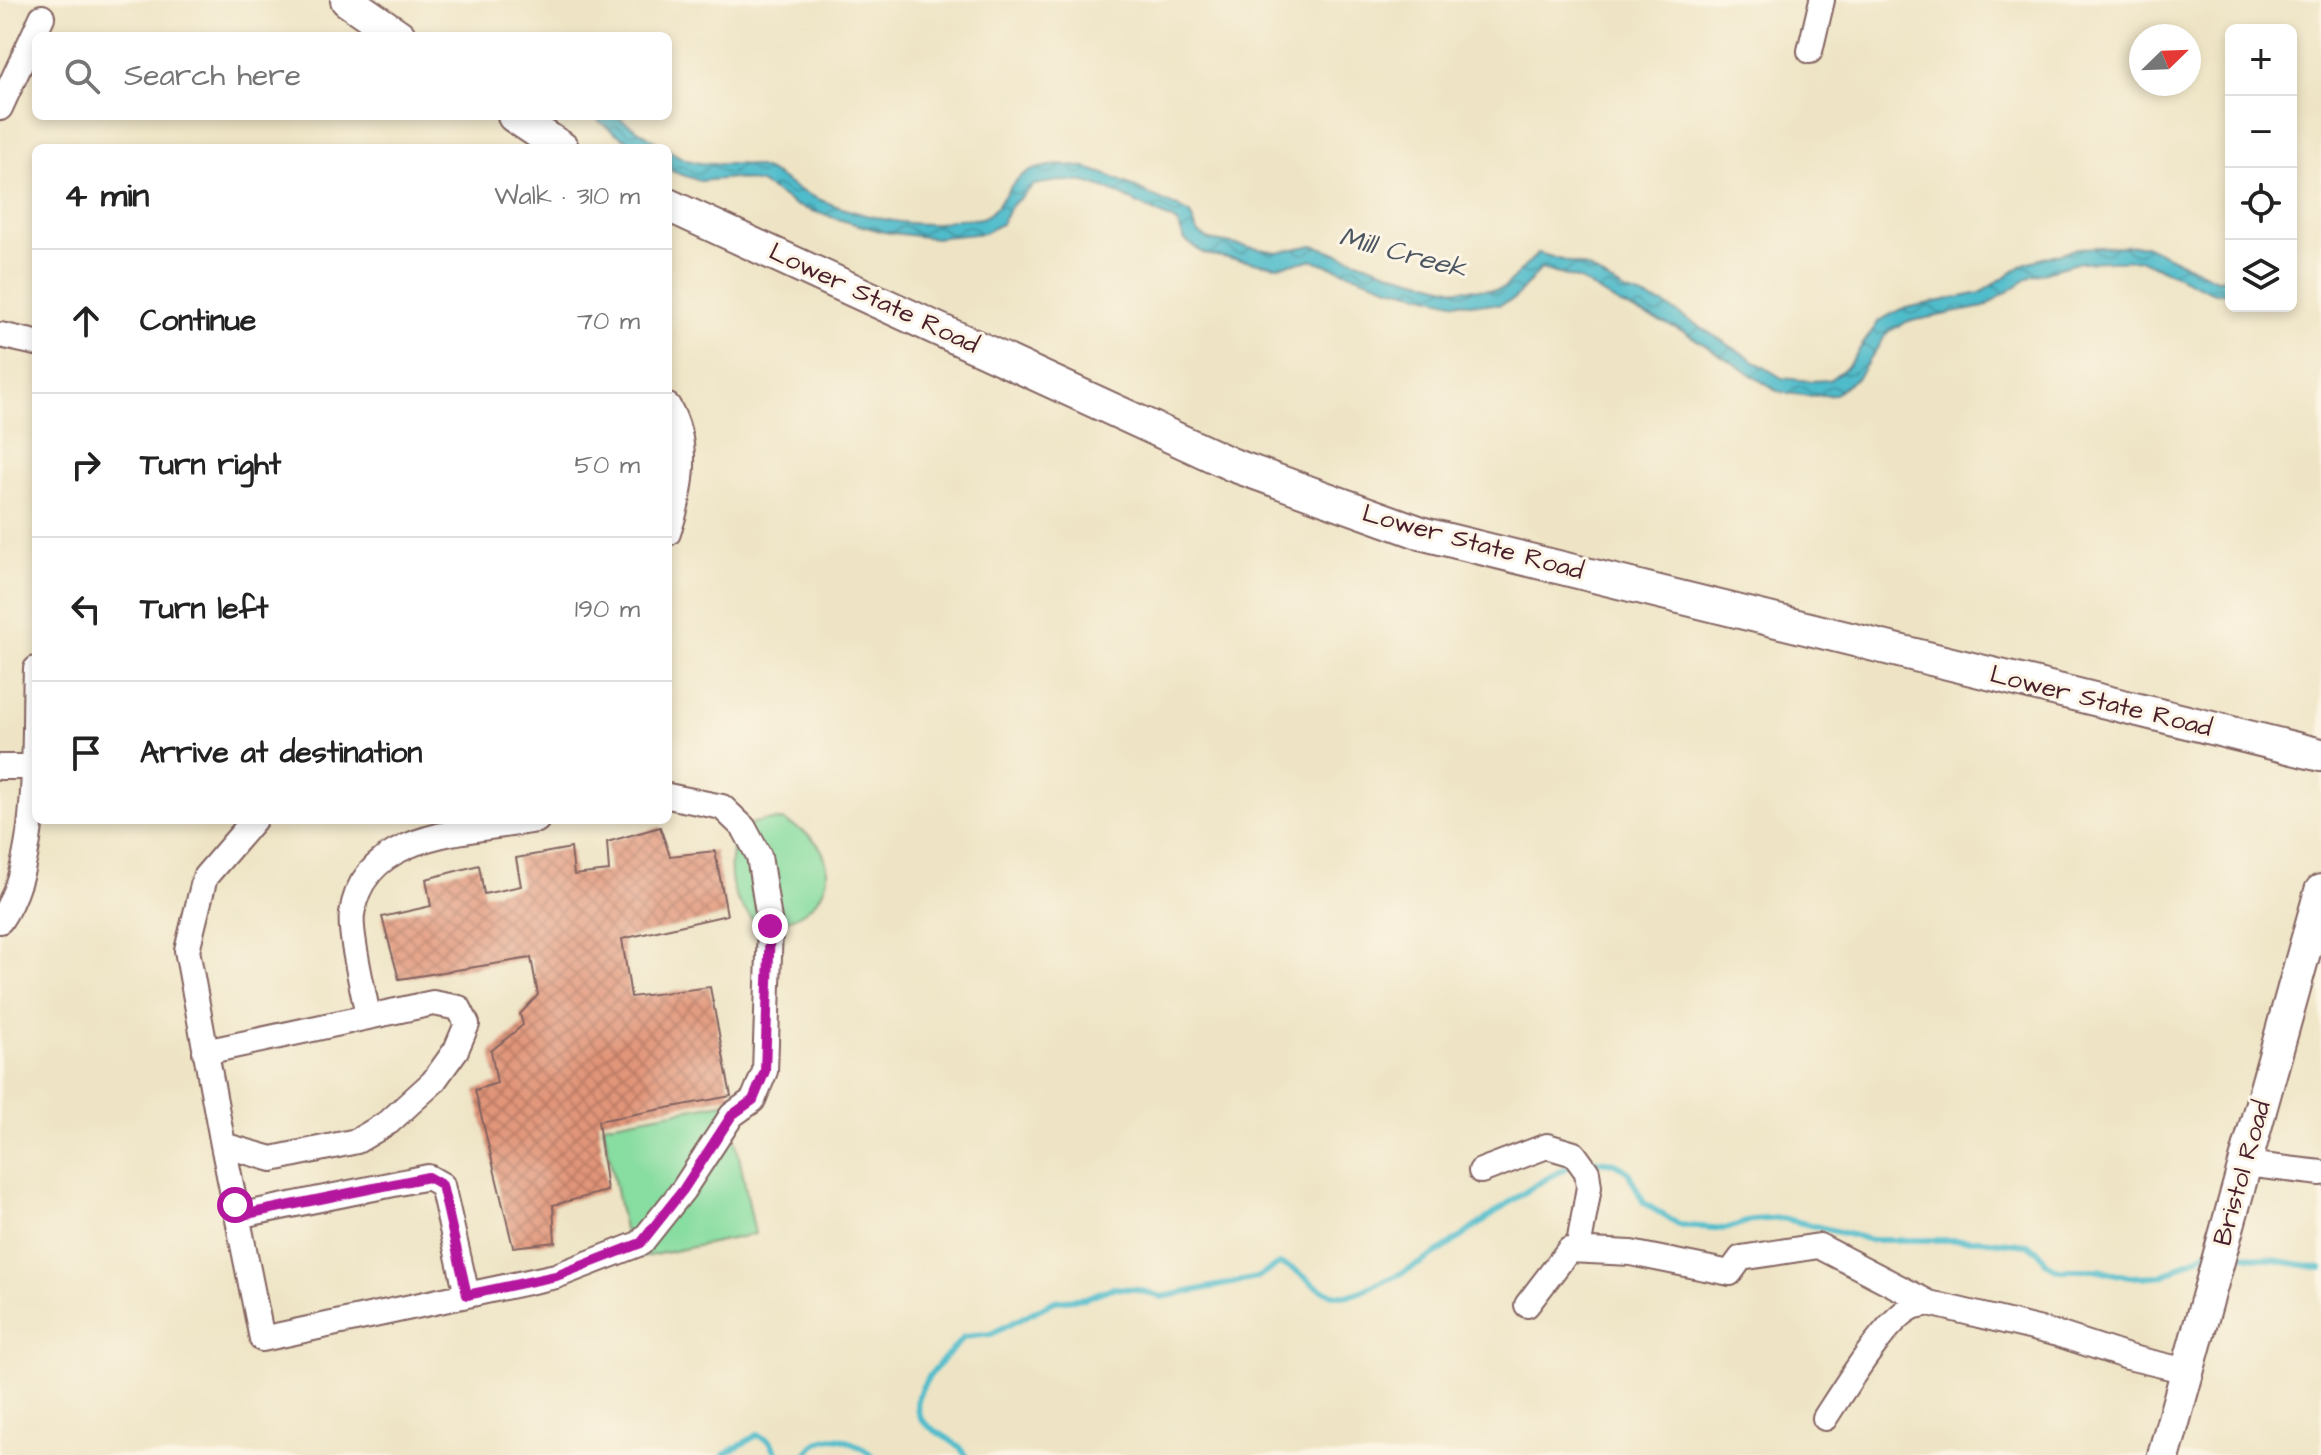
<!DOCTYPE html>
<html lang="en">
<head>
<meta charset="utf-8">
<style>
  :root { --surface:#fff; --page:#f2f2f2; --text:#222; --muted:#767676; --line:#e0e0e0 }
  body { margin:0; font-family:"Architects Daughter",sans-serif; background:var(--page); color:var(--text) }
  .controls { position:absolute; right:24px; top:24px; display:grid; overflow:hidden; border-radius:12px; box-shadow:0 4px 12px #0003 }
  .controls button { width:72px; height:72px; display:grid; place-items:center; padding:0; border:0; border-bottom:2px solid var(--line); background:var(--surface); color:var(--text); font:40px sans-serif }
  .compass { position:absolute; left:2129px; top:24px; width:72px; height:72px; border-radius:50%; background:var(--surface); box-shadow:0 4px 12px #0003; rotate:67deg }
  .stop { position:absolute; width:24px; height:24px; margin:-18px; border:6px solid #b5179e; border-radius:50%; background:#fff }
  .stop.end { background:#b5179e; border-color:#fff; box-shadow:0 2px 8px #0008 }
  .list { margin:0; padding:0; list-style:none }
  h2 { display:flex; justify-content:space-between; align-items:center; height:104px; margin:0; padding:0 32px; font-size:34px }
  h2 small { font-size:26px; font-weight:400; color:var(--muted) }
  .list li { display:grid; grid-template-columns:52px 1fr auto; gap:24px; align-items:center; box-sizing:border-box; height:144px; padding:0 32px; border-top:2px solid var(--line) }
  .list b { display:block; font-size:30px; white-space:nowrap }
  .list em { font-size:26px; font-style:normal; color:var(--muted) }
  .icon { flex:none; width:44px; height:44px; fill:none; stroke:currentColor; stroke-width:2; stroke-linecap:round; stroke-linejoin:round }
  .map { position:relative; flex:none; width:2321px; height:1455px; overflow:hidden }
  .search { position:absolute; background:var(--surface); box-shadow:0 4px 12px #0003; left:32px; top:32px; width:640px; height:88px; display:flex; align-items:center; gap:20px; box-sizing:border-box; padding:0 28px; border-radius:12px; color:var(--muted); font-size:30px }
  .panel { position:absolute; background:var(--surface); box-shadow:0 4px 12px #0003; left:32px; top:144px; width:640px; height:680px; border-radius:12px }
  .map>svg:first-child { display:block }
</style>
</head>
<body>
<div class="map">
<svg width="2321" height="1455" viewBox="0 0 2321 1455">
  <defs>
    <pattern id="water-waves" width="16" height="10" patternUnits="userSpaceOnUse" patternTransform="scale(2)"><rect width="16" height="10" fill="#50bccb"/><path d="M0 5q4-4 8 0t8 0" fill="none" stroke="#4498a5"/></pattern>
    <pattern id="building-cross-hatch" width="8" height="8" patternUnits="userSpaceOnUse" patternTransform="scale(2)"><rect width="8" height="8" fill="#e19579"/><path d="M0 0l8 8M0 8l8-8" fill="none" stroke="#b87963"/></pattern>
  </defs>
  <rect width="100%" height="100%" fill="#fcf5e5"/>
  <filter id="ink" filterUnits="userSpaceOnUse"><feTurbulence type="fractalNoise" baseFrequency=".0125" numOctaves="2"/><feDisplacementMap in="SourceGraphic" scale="16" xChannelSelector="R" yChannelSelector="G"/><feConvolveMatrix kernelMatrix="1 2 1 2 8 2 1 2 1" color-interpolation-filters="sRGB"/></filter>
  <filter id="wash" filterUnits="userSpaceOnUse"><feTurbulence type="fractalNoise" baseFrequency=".006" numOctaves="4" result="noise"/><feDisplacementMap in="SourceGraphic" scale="32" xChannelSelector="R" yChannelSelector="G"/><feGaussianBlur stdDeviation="1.8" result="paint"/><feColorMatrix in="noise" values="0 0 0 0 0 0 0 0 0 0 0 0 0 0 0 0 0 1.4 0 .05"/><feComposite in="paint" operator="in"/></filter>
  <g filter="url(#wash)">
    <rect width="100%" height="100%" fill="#eee4c5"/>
    <!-- green -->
    <path fill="#88dda1" stroke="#697e66" stroke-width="2" d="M782,820C796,827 815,836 822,851C843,896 795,928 756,924C750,916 741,907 737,899C728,881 727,840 745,827C756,820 770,820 782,820Z
      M728,1102L755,1234L630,1260L603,1125Z"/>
    <!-- water -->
    <path fill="url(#water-waves)" stroke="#4d6e7b" stroke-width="2" d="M593,116H616L666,148C634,148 617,136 593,116Z
      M668,149C701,176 731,155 766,170C779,175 790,186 803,192C839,210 892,225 933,224C941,223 949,220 957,219C964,218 974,220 981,218C1001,212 1008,180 1028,172C1082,149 1131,190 1178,207L1190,214L1197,231L1209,240L1277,252L1314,245L1394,273L1455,289L1496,290L1505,287L1538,253L1586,267L1625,291L1663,304L1782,378L1811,381L1829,380L1847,367L1879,321L1901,309L1980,293L2026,263L2078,248L2145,245L2216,279L2231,278V292L2214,293L2142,260L2080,262L2032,276L1984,307L1906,322L1888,332L1858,377L1835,394L1811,396L1778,392L1683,331L1619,304L1580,280L1541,269L1514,299L1499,305L1453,302L1390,287L1313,260L1277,266L1204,254L1185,240L1178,224L1172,220L1110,190L1085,182L1059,181L1034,185L1011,206L1001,224L984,233L934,238L884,232L841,220L797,206L760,183L734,178L700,181L671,171Z"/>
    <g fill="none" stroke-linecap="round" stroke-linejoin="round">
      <!-- stream -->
      <path stroke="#50bccb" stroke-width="6" d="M1586,1160L1615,1163L1628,1172L1644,1203L1679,1225L1725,1229L1752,1220L1782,1218L1871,1240H1981L2028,1245L2040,1253L2047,1264L2059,1270H2099L2129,1277L2162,1276L2209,1251
        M2232,1253L2321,1268
        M724,1455L757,1435L770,1441L778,1455
        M805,1455C826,1428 848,1438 872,1455
        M966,1455C957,1441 939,1435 926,1424C897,1398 947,1357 964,1337L991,1334L1055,1301L1085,1298L1112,1288L1135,1289L1162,1297L1257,1278L1279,1264C1306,1268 1314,1298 1349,1295C1358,1294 1369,1287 1377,1284C1451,1256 1504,1196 1575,1164"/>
    </g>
    <g id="blocks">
      <!-- building -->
      <path fill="url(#building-cross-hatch)" d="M660,827L670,856L715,851L727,915L622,939L631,997L710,987L731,1096L598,1121L607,1191L553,1205L555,1242L513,1247L475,1090L497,1083L491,1051L523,1025L520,1014L538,995L531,958L399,979L382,917L431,906L426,879L479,865L484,894L521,886L516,858L571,848L574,875L609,871L607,842Z"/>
    </g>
  </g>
  <g filter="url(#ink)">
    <use href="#blocks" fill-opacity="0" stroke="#836461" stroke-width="2"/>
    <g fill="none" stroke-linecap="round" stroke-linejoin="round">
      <!-- minor casing -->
      <g stroke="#836461" stroke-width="28">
        <path id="minor" d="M1810,51L1822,0
          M0,108L42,17
          M0,335L36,343
          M668,406C691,445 682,492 668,533
          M0,767H32
          M0,921C42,860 33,742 36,669
          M368,1017C364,992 349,935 352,914C363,830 471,832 537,820
          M205,1052L433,1003L459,1008L467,1024L456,1050L433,1082L389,1122L357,1141L272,1159L223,1145L187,950L205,877L254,820
          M223,1145L262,1339L467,1295L442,1185L428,1177L237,1216
          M2245,1164L2321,1173
          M1481,1171L1547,1146L1574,1154L1587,1172L1589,1187L1578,1250
          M467,1295L556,1276L641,1243L683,1190L732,1115L753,1100L765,1071L770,926L759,856L744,828L722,807L668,796
          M1527,1305L1569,1250L1631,1253L1730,1273L1741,1258L1819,1246L1929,1303
          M1825,1418C1842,1392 1885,1321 1911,1308C1916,1305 1924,1305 1929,1303L2058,1334L2128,1357L2187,1371"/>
      </g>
      <!-- major casing -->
      <g stroke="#836461" stroke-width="36">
        <path id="major" d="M347,0L399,36
          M514,116L562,148
          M668,205L1233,465L1424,534L2321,755
          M2164,1455L2321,891"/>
      </g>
      <!-- minor -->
      <use href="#minor" stroke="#fff" stroke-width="24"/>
      <!-- major -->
      <use href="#major" stroke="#fff" stroke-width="32"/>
    </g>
  </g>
  <g fill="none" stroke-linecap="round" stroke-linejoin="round" filter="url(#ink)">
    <!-- route -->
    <path stroke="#b5179e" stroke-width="10" d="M235,1205L237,1216L428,1177L442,1185L467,1295L556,1276L641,1243L683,1190L732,1115L753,1100L765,1071L770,926"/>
  </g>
  <g text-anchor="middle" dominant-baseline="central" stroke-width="6" stroke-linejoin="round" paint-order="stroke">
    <!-- street labels -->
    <g font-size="26" fill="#4a1f2b" stroke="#fcf5e5">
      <text transform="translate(874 298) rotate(25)">Lower State Road</text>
      <text transform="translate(1473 542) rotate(15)">Lower State Road</text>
      <text transform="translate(2101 701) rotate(14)">Lower State Road</text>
      <text transform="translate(2242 1173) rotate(-74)">Bristol Road</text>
    </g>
    <!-- water labels -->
    <g font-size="28" font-style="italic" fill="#4c5663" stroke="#fcf5e5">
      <text transform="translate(1403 253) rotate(15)">Mill Creek</text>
    </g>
  </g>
</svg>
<div class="controls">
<button>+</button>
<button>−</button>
<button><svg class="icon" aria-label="locate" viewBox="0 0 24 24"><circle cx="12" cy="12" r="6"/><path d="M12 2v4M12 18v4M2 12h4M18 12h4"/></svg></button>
<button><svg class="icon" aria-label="layers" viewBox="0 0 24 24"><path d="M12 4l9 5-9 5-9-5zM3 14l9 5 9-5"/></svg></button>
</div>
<svg class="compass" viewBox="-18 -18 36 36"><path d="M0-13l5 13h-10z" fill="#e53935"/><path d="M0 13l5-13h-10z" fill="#767676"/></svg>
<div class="stop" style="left:235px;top:1205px"></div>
<div class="stop end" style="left:770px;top:926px"></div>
<div class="search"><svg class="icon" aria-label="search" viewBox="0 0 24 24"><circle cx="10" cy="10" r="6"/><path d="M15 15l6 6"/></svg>Search here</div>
<section class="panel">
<h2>4 min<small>Walk · 310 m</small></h2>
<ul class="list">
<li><svg class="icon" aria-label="ahead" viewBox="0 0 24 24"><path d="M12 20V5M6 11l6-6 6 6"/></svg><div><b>Continue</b></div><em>70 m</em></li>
<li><svg class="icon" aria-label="right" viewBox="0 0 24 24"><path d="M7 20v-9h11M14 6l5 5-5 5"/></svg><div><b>Turn right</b></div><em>50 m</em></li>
<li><svg class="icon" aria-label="left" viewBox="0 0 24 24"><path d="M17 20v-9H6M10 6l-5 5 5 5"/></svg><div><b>Turn left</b></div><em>190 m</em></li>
<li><svg class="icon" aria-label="arrive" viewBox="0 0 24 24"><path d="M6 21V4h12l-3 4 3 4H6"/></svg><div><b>Arrive at destination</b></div></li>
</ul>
</section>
</div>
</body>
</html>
